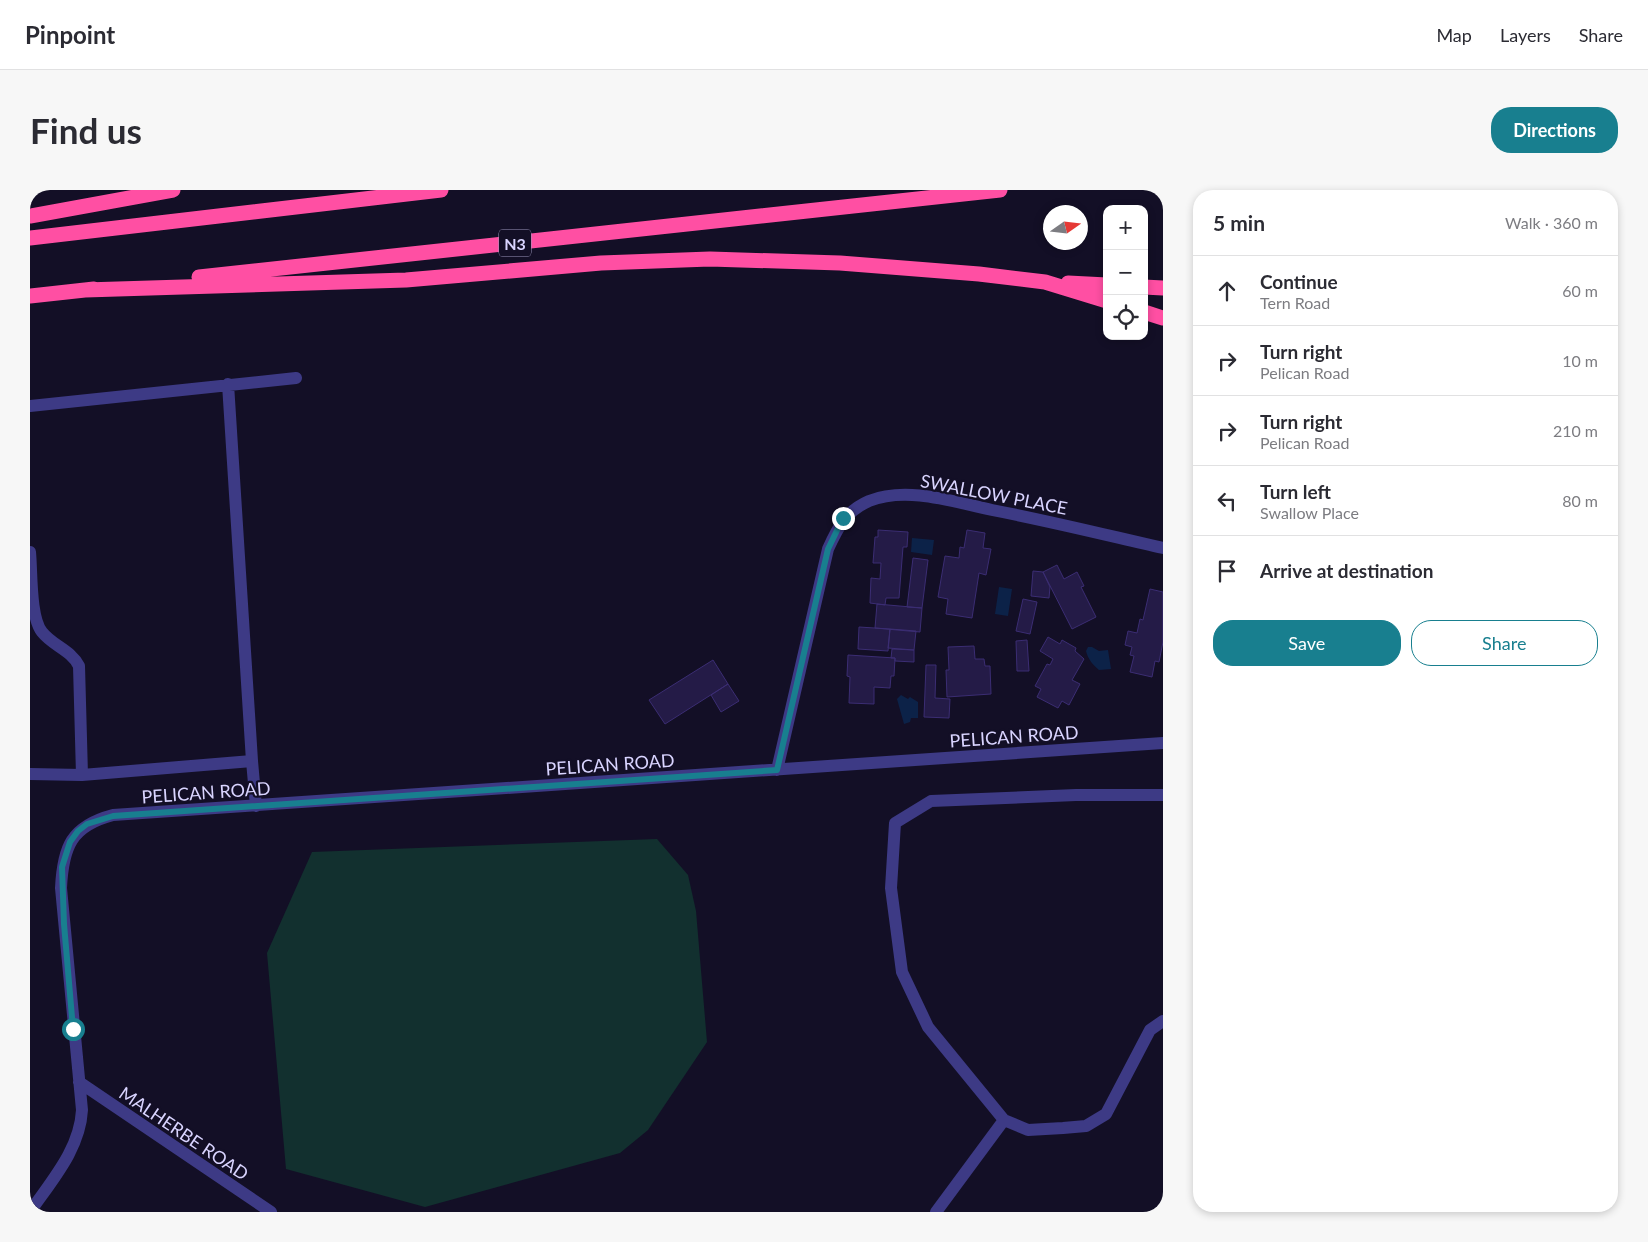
<!DOCTYPE html>
<html lang="en">
<head>
<meta charset="utf-8">
<style>
  :root { --surface:#fff; --page:#f7f7f7; --text:#2b2b33; --muted:#7c7c81; --line:#e1e1e2; --accent:#187f8f }
  body { margin:0; font-family:Lato,sans-serif; background:var(--page); color:var(--text) }
  .controls { position:absolute; right:15px; top:15px; display:grid; overflow:hidden; border-radius:10px; box-shadow:0 2px 8px #0003 }
  .controls button { width:45px; height:45px; display:grid; place-items:center; padding:0; border:0; border-bottom:1px solid var(--line); background:var(--surface); color:var(--text); font:25px sans-serif }
  .compass { position:absolute; left:1013px; top:15px; width:45px; height:45px; border-radius:50%; background:var(--surface); box-shadow:0 2px 8px #0003; rotate:76deg }
  .stop { position:absolute; width:15px; height:15px; margin:-11px; border:4px solid #187f8f; border-radius:50%; background:#fff }
  .stop.end { background:#187f8f; border-color:#fff; box-shadow:0 1px 5px #0008 }
  .list { margin:0; padding:0; list-style:none }
  h2 { display:flex; justify-content:space-between; align-items:center; height:65px; margin:0; padding:0 20px; font-size:21px }
  h2 small { font-size:16px; font-weight:400; color:var(--muted) }
  .list li { display:grid; grid-template-columns:32px 1fr auto; gap:15px; align-items:center; box-sizing:border-box; height:70px; padding:0 20px; border-top:1px solid var(--line) }
  .list b { display:block; font-size:19px; white-space:nowrap }
  .list p { margin:0; font-size:16px; white-space:nowrap; color:var(--muted) }
  .list em { font-size:16px; font-style:normal; color:var(--muted) }
  .actions { display:flex; gap:10px; padding:15px 20px }
  .actions a { flex:1; padding:11px 0; border:1px solid var(--accent); border-radius:20px; text-align:center; font-size:18px; color:var(--accent) }
  .actions .main { background:var(--accent); color:#fff }
  .icon { flex:none; width:28px; height:28px; fill:none; stroke:currentColor; stroke-width:2; stroke-linecap:round; stroke-linejoin:round }
  .map { position:relative; flex:none; width:1133px; height:1022px; overflow:hidden; border-radius:20px }
  header { display:flex; align-items:center; gap:30px; box-sizing:border-box; height:70px; padding:0 25px; background:var(--surface); border-bottom:1px solid var(--line) }
  header strong { font-size:24px }
  nav { display:flex; gap:28px; margin-inline-start:auto; font-size:18px }
  .intro { display:flex; align-items:center; justify-content:space-between; box-sizing:border-box; height:120px; padding:0 30px }
  h1 { margin:0; font-size:35px }
  .button { padding:12px 22px; border-radius:20px; background:var(--accent); color:#fff; font-size:18px; font-weight:700 }
  main { display:flex; gap:30px; padding:0 30px }
  aside { flex:1; background:var(--surface); border-radius:20px; box-shadow:0 2px 8px #0003 }
  .map>svg:first-child { display:block }
</style>
</head>
<body>
<header>
<strong>Pinpoint</strong>
<nav><a>Map</a><a>Layers</a><a>Share</a></nav>
</header>
<div class="intro"><h1>Find us</h1><a class="button">Directions</a></div>
<main>
<div class="map">
<svg width="1133" height="1022" viewBox="0 0 1133 1022">
  <rect width="100%" height="100%" fill="#130f26"/>
  <!-- green -->
  <path fill="#12302f" d="M627,649L658,685L666,721L677,852L618,940L590,963L395,1017L256,979L237,763L282,662Z"/>
  <!-- water -->
  <path fill="#0c2248" d="M882,348L904,350L902,365L881,362Z
    M969,397L982,399L978,426L965,424Z
    M1058,457H1062L1069,461L1078,460L1081,479L1069,480C1063,475 1058,469 1056,461Z
    M871,505L878,509L880,507L888,512V528H881L880,532L874,534L867,509Z"/>
  <!-- building -->
  <path fill="#241b47" stroke="#3b2d73" d="M848,340L878,342L877,357H873L869,408H856L855,415L840,413L841,388L850,389L851,373H843L845,347H848Z
    M937,340L955,343L953,358L961,359L956,385L949,383L942,428L916,424L918,409L908,407L915,366L929,368L930,357L934,358Z
    M883,368L898,370L892,418L877,417Z
    M1027,375L1034,389L1047,382L1054,396L1051,397L1066,427L1042,439L1013,382Z
    M1003,381L1013,382L1020,397L1019,408L1001,406Z
    M1120,399L1133,402V452L1129,472L1125,471L1122,487L1100,482L1104,466L1100,465L1102,457L1095,455L1098,441L1107,443L1110,429L1113,430Z
    M993,409L1007,412L1000,444L986,441Z
    M847,414L892,418L890,442L845,438Z
    M829,437L860,439L858,461L828,459Z
    M860,439L886,441L884,460L858,458Z
    M1018,447L1030,454L1032,450L1046,458L1045,461L1054,469L1042,490L1050,494L1039,515L1032,511L1028,518L1007,507L1011,499L1005,496L1017,474L1020,475L1023,469L1010,461Z
    M997,450L999,481H987L986,451Z
    M944,456L945,469H954L955,476H960L961,504L917,507L916,480H919L918,457Z
    M862,459L884,460V472L865,471V468H861Z
    M818,465L865,468L864,486H861L860,498L844,497V514L819,513L820,487L817,486Z
    M683,470L698,494L635,534L619,510Z
    M896,475H906L905,508L920,509L919,528L894,527Z
    M698,494L709,511L691,522L681,505Z"/>
  <g fill="none" stroke-linecap="round" stroke-linejoin="round">
    <!-- minor -->
    <path stroke="#3d3a85" stroke-width="12" d="M198,194L222,571
      M0,216L266,188
      M0,362C2,382 0,427 12,442C23,456 41,460 49,476L52,585L222,571L226,616
      M747,580L798,359C808,337 816,321 839,311C877,296 924,312 962,320C1020,331 1076,345 1133,358
      M0,584L52,585
      M1133,605H1046L901,611L865,633L861,698L872,782L898,837L974,930L998,940L1033,938L1056,936L1076,924L1120,840L1133,831
      M49,892L241,1022
      M0,1022C22,990 50,959 52,920L31,698C33,657 41,636 83,625L1133,553
      M906,1022L974,930"/>
    <!-- highway -->
    <path stroke="#ff4fa3" stroke-width="15" d="M0,26L143,0
      M0,48L411,0
      M169,87L970,0
      M1038,93L1077,95
      M1114,97L1133,98
      M55,100L376,90L571,73L680,69L810,73L949,84L1015,92L1077,111
      M0,106L64,99
      M1114,122L1133,128"/>
  </g>
  <g fill="none" stroke-linecap="round" stroke-linejoin="round">
    <!-- route -->
    <path stroke="#187f8f" stroke-width="6" d="M43,839L34,734L32,677L40,652L48,641L57,634L83,626L747,580L798,359L813,328"/>
  </g>
  <g text-anchor="middle" dominant-baseline="central" stroke-width="4.5" stroke-linejoin="round" paint-order="stroke">
    <!-- shield labels -->
    <rect fill="#130f26" stroke="#9e99be" stroke-width="1" x="469" y="39.5" width="32" height="27" rx="4"/>
    <g font-size="16" font-weight="bold" fill="#d9d4ff">
      <text x="485" y="53">N3</text>
    </g>
    <!-- street labels -->
    <g font-size="18" fill="#d9d4ff" stroke="#130f26">
      <text transform="translate(964 304) rotate(11)">SWALLOW PLACE</text>
      <text transform="translate(984 546) rotate(-4)">PELICAN ROAD</text>
      <text transform="translate(580 574) rotate(-4)">PELICAN ROAD</text>
      <text transform="translate(176 602) rotate(-4)">PELICAN ROAD</text>
      <text transform="translate(154 943) rotate(34)">MALHERBE ROAD</text>
    </g>
  </g>
</svg>
<div class="controls">
<button>+</button>
<button>−</button>
<button><svg class="icon" aria-label="locate" viewBox="0 0 24 24"><circle cx="12" cy="12" r="6"/><path d="M12 2v4M12 18v4M2 12h4M18 12h4"/></svg></button>
</div>
<svg class="compass" viewBox="-18 -18 36 36"><path d="M0-13l5 13h-10z" fill="#e53935"/><path d="M0 13l5-13h-10z" fill="#7c7c81"/></svg>
<div class="stop" style="left:43px;top:839px"></div>
<div class="stop end" style="left:813px;top:328px"></div>
</div>
<aside>
<h2>5 min<small>Walk · 360 m</small></h2>
<ul class="list">
<li><svg class="icon" aria-label="ahead" viewBox="0 0 24 24"><path d="M12 20V5M6 11l6-6 6 6"/></svg><div><b>Continue</b><p>Tern Road</p></div><em>60 m</em></li>
<li><svg class="icon" aria-label="right" viewBox="0 0 24 24"><path d="M7 20v-9h11M14 6l5 5-5 5"/></svg><div><b>Turn right</b><p>Pelican Road</p></div><em>10 m</em></li>
<li><svg class="icon" aria-label="right" viewBox="0 0 24 24"><path d="M7 20v-9h11M14 6l5 5-5 5"/></svg><div><b>Turn right</b><p>Pelican Road</p></div><em>210 m</em></li>
<li><svg class="icon" aria-label="left" viewBox="0 0 24 24"><path d="M17 20v-9H6M10 6l-5 5 5 5"/></svg><div><b>Turn left</b><p>Swallow Place</p></div><em>80 m</em></li>
<li><svg class="icon" aria-label="arrive" viewBox="0 0 24 24"><path d="M6 21V4h12l-3 4 3 4H6"/></svg><div><b>Arrive at destination</b></div></li>
</ul>
<div class="actions"><a class="main">Save</a><a>Share</a></div>
</aside>
</main>
</body>
</html>
